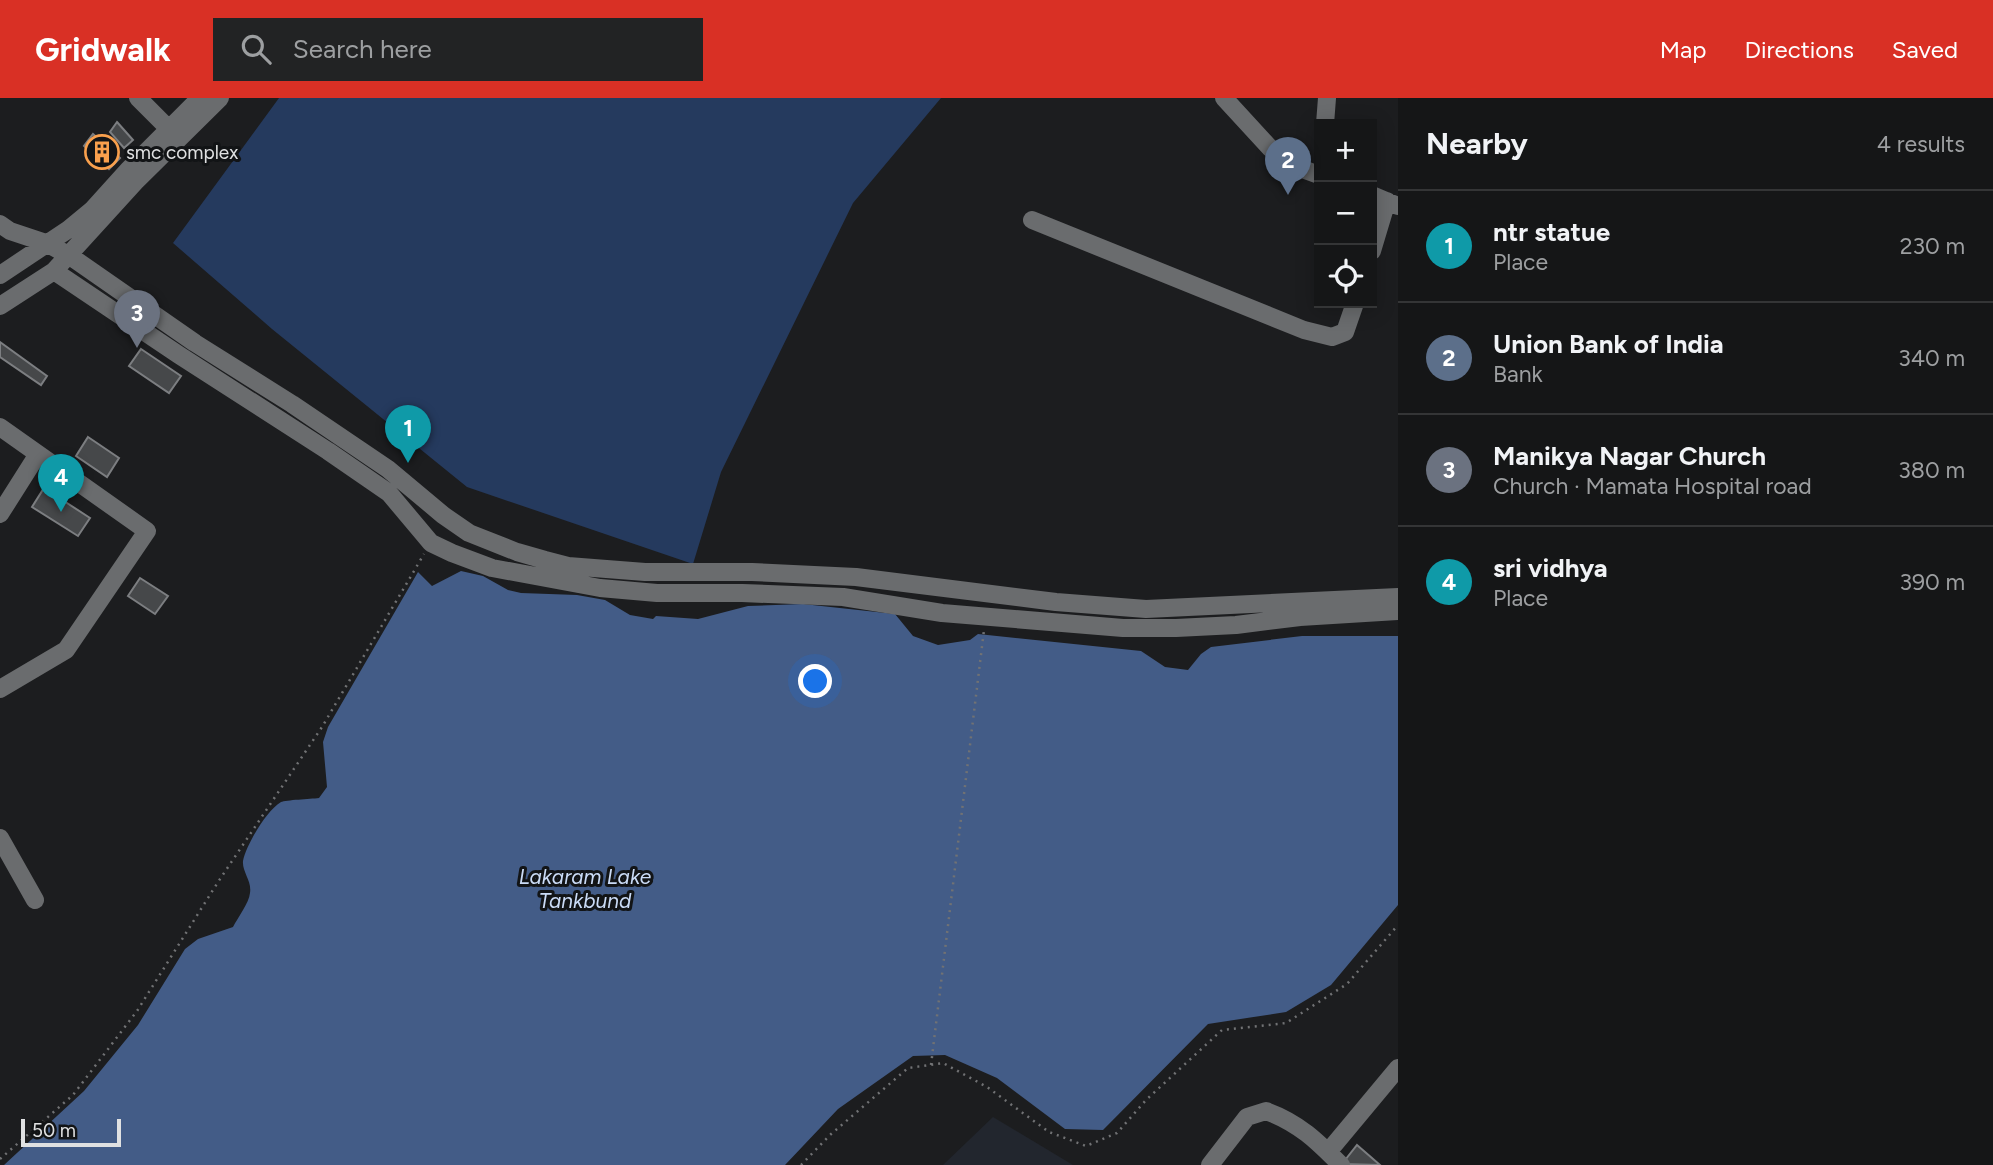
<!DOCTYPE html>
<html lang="en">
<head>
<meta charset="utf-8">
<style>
  :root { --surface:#151617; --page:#222324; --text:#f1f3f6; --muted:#9d9fa1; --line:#343536; --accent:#d93025 }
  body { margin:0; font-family:Figtree,sans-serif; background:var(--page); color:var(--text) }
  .controls { position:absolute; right:21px; top:21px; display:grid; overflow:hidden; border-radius:0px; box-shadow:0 4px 18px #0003 }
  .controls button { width:63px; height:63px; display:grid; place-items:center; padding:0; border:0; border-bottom:2px solid var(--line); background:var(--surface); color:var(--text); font:35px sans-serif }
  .scale { position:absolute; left:21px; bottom:18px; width:100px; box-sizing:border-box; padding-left:7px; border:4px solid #e0e1e2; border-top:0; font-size:19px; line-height:24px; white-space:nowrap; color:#e0e1e2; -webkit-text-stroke:5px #121416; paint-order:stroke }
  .you { position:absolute; left:816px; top:584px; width:24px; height:24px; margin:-18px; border:5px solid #fff; border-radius:50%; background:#1a73e8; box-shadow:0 0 0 10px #1a73e833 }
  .badge { display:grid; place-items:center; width:46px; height:46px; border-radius:50%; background:var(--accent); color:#fff; font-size:23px; font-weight:700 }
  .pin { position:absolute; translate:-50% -58px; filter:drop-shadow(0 2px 4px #0008) }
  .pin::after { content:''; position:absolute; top:37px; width:24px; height:21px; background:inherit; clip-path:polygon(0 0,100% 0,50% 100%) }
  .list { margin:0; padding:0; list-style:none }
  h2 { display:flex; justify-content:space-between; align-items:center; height:91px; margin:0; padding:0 28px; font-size:30px }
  h2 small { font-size:23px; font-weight:400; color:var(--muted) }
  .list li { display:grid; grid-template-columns:46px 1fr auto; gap:21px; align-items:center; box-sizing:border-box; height:112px; padding:0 28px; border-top:2px solid var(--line) }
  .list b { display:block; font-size:26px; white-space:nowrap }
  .list p { margin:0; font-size:23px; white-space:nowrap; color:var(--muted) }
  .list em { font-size:23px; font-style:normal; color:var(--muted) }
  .icon { flex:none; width:38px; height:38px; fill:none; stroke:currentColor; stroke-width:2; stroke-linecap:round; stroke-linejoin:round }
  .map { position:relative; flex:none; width:1398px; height:1067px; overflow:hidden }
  header { display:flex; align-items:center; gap:42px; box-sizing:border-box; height:98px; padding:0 35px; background:var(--accent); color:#fff }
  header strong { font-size:33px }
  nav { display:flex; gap:38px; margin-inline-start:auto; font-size:24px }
  .search { width:490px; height:63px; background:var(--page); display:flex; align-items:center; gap:18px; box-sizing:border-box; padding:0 24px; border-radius:0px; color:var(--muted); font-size:26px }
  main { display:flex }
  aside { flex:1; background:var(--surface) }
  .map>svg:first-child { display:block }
</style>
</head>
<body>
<header>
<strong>Gridwalk</strong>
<div class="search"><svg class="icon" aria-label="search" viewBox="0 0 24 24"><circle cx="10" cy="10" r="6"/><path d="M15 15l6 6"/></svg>Search here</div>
<nav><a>Map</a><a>Directions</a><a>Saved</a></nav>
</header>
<main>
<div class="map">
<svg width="1398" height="1067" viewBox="0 0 1398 1067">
  <rect width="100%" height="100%" fill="#1c1d1f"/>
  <!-- built -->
  <path fill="#22262e" d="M993,1019L1073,1067H943Z"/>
  <!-- green -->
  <path fill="#253a5e" d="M279,0H941L853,105L721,374L693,466L467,389L272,231L173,145Z"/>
  <!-- water -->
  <path fill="#435c87" d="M461,473L483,478L508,492L521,495L577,497L605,502L630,517L653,521L656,518L698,521L748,508L803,506L895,516L913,538L938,547L970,542L978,536L1141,553L1165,569L1188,572L1201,556L1211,549L1302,538H1398V807L1331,887L1286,914L1208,926L1103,1032L1065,1031L997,980L945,957L913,958L838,1011L785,1067H4L84,993L138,927L185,851L198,841L233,829C238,819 249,805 250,795C252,783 242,774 243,763C246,747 267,712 281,704C286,702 310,701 319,700L327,689L323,644L328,629L418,474L432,488Z"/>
  <!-- building -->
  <path fill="#46484a" stroke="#7c7e81" stroke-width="2" d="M117,24L133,42L124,50L110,34Z
    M93,36L120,60L109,71L84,48Z
    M0,244L47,278L41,287L0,259Z
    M141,251L181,278L169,295L129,268Z
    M88,339L119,360L107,379L76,358Z
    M44,390L90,420L78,438L32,409Z
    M140,480L168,498L155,516L128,498Z
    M1357,1047L1380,1067L1342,1066Z"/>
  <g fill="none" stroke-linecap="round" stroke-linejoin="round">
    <!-- path -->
    <path stroke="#717274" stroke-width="2.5" stroke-dasharray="2 5" stroke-linecap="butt" d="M931,967L984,532
      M0,1061L73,997L137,913L218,784L322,629L424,456
      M801,1067L830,1037L908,970L943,965L987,989L1049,1034L1086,1048L1117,1035L1146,1002L1222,932L1286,925L1347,886L1398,827"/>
    <!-- minor -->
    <path stroke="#6a6c6e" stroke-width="18" d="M138,0L169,31
      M1224,0L1270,50L1297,69L1319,77
      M1325,26L1327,0
      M1372,97L1398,108
      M1032,122L1304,232L1332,239L1345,234L1355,205
      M0,126L10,133L46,145L70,158L195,245L292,306L388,371L443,417L469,435L517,454L545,462L568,468L645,474H752L856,479L1056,504L1146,511L1398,499
      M1372,153L1387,103
      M54,173L179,257L328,353L389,395L431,445L452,455L492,470L600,490L657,495H742L843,499L942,515L1123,530H1176L1236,527L1300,519L1398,513
      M0,177L69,131L92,112L129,71L200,0
      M0,208L54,173L137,82L220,0
      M0,329L147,433L66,552L0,591
      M0,416L38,356
      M0,740L35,802
      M1328,1054L1398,970
      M1210,1067L1247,1019L1266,1013C1299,1025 1317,1043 1341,1067"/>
  </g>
  <!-- icons -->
  <defs>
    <g id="building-ring" transform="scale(1.75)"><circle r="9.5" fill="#121416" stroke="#f9a04d" stroke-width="1.5"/><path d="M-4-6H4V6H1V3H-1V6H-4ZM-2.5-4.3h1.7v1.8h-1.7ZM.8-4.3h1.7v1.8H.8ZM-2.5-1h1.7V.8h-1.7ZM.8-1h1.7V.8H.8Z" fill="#f9a04d"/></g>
  </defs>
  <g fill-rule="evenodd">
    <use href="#building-ring" x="102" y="54"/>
  </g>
  <g text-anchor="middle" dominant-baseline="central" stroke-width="6" stroke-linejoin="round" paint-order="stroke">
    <!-- poi labels -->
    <g font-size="19" fill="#e0e1e2" stroke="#121416" text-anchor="start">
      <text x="126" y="54">smc complex</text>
    </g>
    <!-- water labels -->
    <g font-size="21" font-style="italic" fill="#cadbf6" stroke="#121416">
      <text x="585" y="778">Lakaram Lake<tspan x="585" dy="24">Tankbund</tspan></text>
    </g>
  </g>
</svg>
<div class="controls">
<button>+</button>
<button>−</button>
<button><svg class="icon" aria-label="locate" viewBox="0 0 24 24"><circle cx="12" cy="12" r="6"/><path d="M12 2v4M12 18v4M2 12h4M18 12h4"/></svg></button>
</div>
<div class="scale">50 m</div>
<div class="you"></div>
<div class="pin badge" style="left:408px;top:365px;background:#0f9aa8">1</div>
<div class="pin badge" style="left:1288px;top:97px;background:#5c6f8a">2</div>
<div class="pin badge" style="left:137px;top:250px;background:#6b7280">3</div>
<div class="pin badge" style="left:61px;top:414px;background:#0f9aa8">4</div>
</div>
<aside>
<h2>Nearby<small>4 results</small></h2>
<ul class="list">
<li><span class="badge" style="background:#0f9aa8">1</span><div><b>ntr statue</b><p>Place</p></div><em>230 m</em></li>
<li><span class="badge" style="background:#5c6f8a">2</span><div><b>Union Bank of India</b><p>Bank</p></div><em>340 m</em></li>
<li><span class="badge" style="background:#6b7280">3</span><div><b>Manikya Nagar Church</b><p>Church · Mamata Hospital road</p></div><em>380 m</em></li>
<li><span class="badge" style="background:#0f9aa8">4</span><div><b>sri vidhya</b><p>Place</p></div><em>390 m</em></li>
</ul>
</aside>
</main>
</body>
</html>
